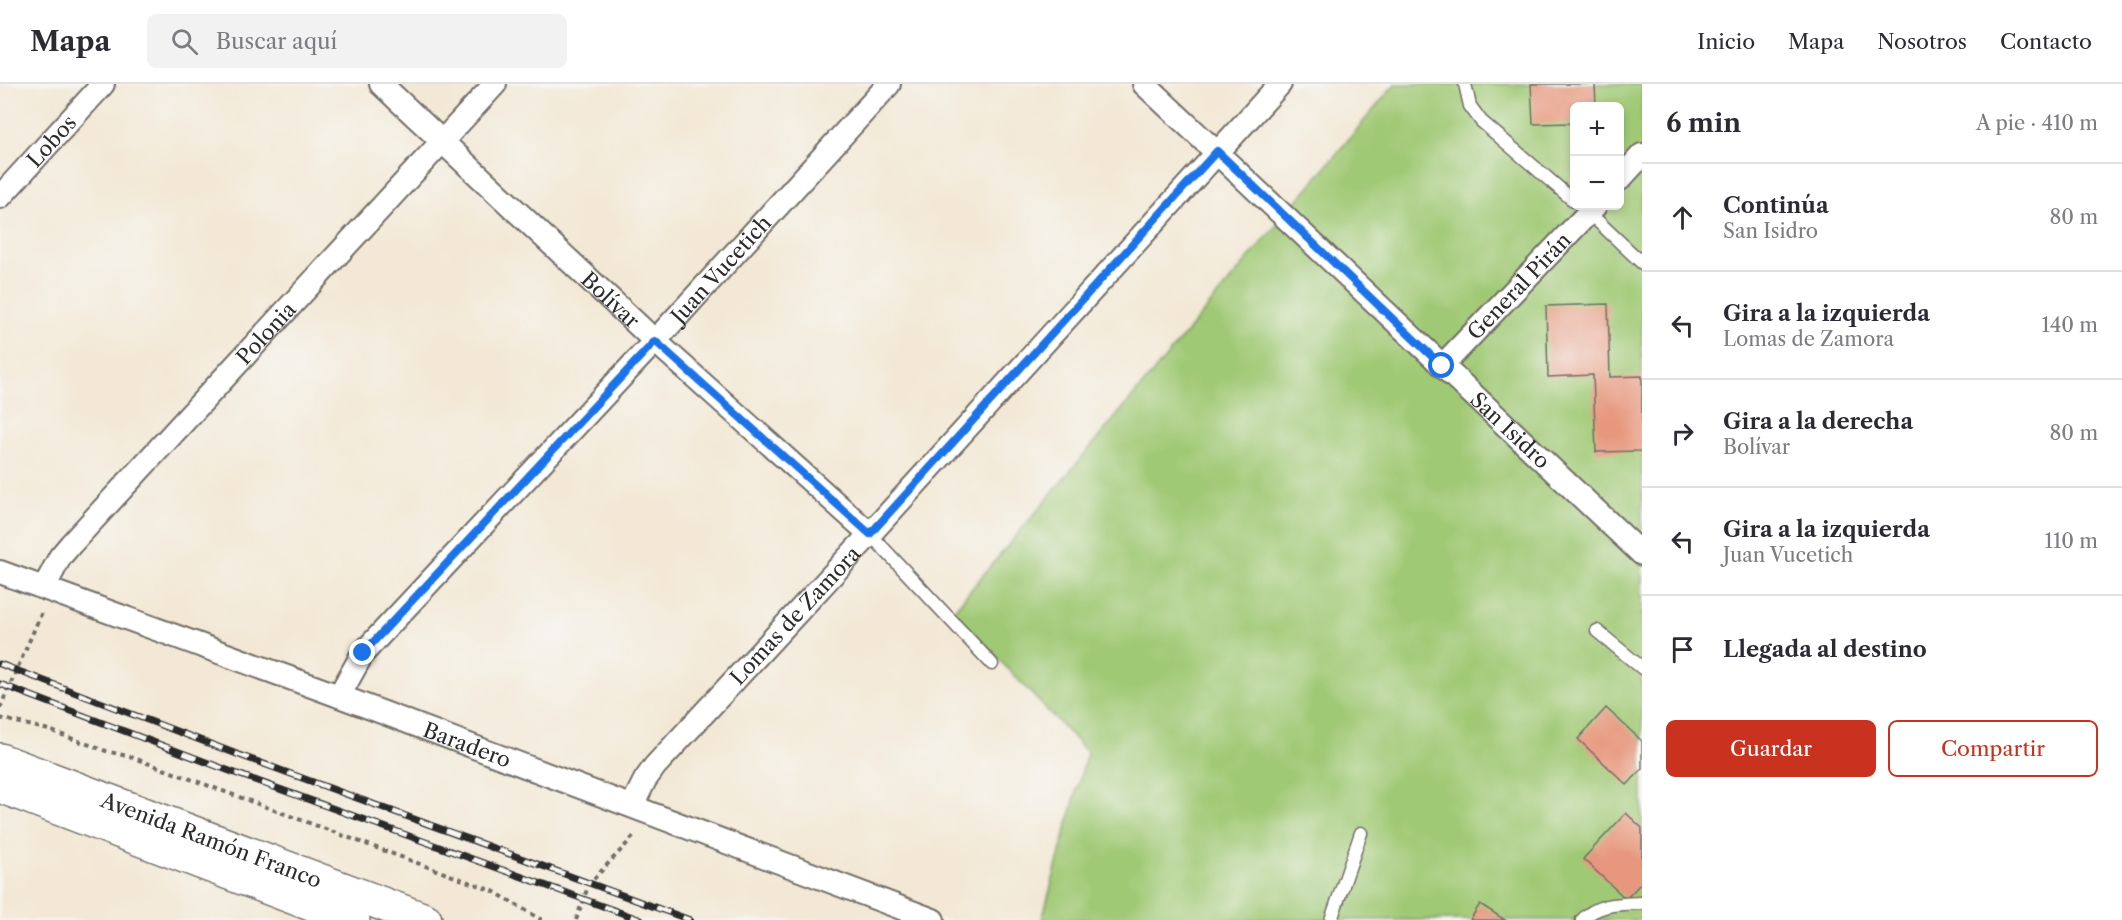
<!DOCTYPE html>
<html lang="es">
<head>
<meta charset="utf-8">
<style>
  :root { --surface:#fff; --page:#f2f2f3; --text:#2b2b33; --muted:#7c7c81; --line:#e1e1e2; --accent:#c8321e }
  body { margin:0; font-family:"Libre Caslon Text",serif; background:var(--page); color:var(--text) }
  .controls { position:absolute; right:18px; top:18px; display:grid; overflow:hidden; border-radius:9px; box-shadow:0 3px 9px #0003 }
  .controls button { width:54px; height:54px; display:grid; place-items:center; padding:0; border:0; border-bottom:2px solid var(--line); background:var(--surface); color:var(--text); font:30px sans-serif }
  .stop { position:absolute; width:18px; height:18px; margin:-14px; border:4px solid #1a73e8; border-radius:50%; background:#fff }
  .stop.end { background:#1a73e8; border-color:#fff; box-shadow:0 2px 6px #0008 }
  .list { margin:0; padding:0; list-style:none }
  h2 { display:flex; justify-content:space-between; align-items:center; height:78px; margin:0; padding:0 24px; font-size:26px }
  h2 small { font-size:20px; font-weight:400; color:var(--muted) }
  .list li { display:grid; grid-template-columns:39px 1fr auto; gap:18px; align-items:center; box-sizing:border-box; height:108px; padding:0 24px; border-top:2px solid var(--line) }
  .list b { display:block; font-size:22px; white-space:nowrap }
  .list p { margin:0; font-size:20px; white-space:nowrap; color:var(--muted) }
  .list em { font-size:20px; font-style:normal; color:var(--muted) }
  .actions { display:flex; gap:12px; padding:18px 24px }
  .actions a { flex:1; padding:14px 0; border:2px solid var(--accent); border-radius:9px; text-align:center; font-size:21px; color:var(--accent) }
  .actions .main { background:var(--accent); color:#fff }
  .icon { flex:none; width:33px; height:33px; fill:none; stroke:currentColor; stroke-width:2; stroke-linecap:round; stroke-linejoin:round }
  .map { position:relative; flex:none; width:1642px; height:836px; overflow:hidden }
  header { display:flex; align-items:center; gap:36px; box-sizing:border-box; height:84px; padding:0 30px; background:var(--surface); border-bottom:2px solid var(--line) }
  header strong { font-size:28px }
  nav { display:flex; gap:33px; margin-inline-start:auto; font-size:21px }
  .search { width:420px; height:54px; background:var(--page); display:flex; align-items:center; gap:15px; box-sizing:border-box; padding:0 21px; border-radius:9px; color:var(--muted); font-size:22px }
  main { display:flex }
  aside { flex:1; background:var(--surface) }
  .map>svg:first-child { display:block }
</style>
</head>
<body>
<header>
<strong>Mapa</strong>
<div class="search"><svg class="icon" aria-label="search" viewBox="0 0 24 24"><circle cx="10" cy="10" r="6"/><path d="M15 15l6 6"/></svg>Buscar aquí</div>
<nav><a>Inicio</a><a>Mapa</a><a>Nosotros</a><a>Contacto</a></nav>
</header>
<main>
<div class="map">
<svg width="1642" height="836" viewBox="0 0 1642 836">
  <rect width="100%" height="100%" fill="#f6f6f2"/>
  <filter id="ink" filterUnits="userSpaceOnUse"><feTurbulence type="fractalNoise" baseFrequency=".0167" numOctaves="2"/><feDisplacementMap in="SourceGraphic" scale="12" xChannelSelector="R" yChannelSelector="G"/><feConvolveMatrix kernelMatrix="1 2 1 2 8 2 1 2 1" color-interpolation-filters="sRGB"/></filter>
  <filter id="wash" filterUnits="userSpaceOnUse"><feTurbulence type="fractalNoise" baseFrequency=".008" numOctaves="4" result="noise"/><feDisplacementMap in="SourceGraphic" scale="24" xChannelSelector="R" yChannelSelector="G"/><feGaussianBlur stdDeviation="1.35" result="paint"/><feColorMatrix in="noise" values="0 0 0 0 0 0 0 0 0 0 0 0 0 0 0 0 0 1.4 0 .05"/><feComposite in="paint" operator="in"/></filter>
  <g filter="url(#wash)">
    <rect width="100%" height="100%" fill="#f3e8d5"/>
    <!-- green -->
    <path fill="#a0c975" stroke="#667a50" stroke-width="1.5" fill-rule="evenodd" d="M1395,0H1642V836H1042L1087,668L953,527ZM1574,22H1620V122H1574Z"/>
    <g id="blocks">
      <!-- building -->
      <path fill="#e7977d" d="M1531,0H1595L1596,22H1574V39L1533,40Z
        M1608,220L1610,293L1642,292V367L1596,368L1593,291L1548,293L1546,222Z
        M1606,624L1642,657V685L1627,701L1578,655Z
        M1626,729L1642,744V798L1626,815L1583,775Z
        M1480,820L1505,836H1470Z"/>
    </g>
  </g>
  <g filter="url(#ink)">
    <use href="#blocks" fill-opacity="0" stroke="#716d66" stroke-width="1.5"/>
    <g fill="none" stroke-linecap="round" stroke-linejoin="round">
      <!-- service casing -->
      <g stroke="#716d66" stroke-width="15">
        <path id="service" d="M1465,0L1470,22L1481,37L1574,117
          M1586,126L1642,179
          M870,450L992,580
          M1597,547L1642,584
          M1331,836L1361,749
          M1582,836C1598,819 1620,820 1642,819"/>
      </g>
      <!-- minor casing -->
      <g stroke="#716d66" stroke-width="26">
        <g id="minor">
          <path id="s1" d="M381,0L655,257L870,450"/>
          <path id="s2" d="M1144,0L1642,470"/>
          <path d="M1620,95L1642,71"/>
          <path id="s3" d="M0,113L103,0"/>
          <path id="s4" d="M1442,282L1595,122"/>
          <path id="s5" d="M0,488L339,612L933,836"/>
          <path id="s6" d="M44,504L60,473L71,460L495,0"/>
          <path id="s7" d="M339,612L363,569L655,257L889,0"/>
          <path id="s8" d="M632,722L645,696L655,682L870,450L1280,0"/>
        </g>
      </g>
      <!-- secondary casing -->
      <g stroke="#716d66" stroke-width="36">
        <g id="secondary">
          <path id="s9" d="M0,676L425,836"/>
          <path d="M0,702L353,836"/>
        </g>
      </g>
      <!-- path -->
      <path stroke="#716d66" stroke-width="4" stroke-dasharray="4.5 4.5" stroke-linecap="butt" d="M0,624L42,528
        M0,634L49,646L106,667L131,673L493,807L542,836
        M576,836L589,800L636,750"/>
      <!-- service -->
      <use href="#service" stroke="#fff" stroke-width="12"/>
      <!-- minor -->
      <use href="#minor" stroke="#fff" stroke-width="22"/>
      <!-- secondary -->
      <use href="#secondary" stroke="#fff" stroke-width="33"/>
      <!-- rail casing -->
      <g stroke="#2b2b2b" stroke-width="7">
        <path id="rail" d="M0,580L242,672L690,836
          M0,600L235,689L641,836"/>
      </g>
      <!-- rail -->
      <use href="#rail" stroke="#f6f6f2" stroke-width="4.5" stroke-dasharray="14" stroke-linecap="butt"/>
    </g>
  </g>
  <g fill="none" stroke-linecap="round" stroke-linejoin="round" filter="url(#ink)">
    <!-- route -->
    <path stroke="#1a73e8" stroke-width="8" d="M363,569L655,257L870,450L1217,67L1442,282"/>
  </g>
  <g text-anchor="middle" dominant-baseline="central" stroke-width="5" stroke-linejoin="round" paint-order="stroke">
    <!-- street labels -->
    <g font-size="21" fill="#2b2b2b" stroke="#f6f6f2">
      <text stroke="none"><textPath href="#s3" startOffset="76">Lobos</textPath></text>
      <text stroke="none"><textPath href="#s7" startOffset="574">Juan Vucetich</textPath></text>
      <text stroke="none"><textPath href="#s4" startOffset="111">General Pirán</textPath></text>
      <text stroke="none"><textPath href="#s1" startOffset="315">Bolívar</textPath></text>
      <text stroke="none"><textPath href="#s6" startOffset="339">Polonia</textPath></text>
      <text stroke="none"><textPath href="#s2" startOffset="504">San Isidro</textPath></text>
      <text stroke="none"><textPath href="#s8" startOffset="252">Lomas de Zamora</textPath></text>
      <text stroke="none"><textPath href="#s5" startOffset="498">Baradero</textPath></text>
      <text stroke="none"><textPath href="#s9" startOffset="226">Avenida Ramón Franco</textPath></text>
    </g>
  </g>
</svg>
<div class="controls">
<button>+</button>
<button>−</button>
</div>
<div class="stop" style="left:1442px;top:282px"></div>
<div class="stop end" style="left:363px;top:569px"></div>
</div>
<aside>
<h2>6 min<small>A pie · 410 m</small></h2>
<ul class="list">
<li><svg class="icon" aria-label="ahead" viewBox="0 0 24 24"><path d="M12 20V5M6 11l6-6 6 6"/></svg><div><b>Continúa</b><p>San Isidro</p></div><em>80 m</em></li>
<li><svg class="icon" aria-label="left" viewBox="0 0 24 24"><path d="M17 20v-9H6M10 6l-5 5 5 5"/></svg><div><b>Gira a la izquierda</b><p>Lomas de Zamora</p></div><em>140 m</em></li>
<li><svg class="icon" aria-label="right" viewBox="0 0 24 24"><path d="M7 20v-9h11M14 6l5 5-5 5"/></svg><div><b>Gira a la derecha</b><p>Bolívar</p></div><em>80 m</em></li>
<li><svg class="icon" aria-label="left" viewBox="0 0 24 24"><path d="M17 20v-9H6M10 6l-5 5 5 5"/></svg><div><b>Gira a la izquierda</b><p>Juan Vucetich</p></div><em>110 m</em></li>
<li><svg class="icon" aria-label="arrive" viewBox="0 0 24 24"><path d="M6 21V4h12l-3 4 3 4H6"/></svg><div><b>Llegada al destino</b></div></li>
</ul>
<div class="actions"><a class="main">Guardar</a><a>Compartir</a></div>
</aside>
</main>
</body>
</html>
